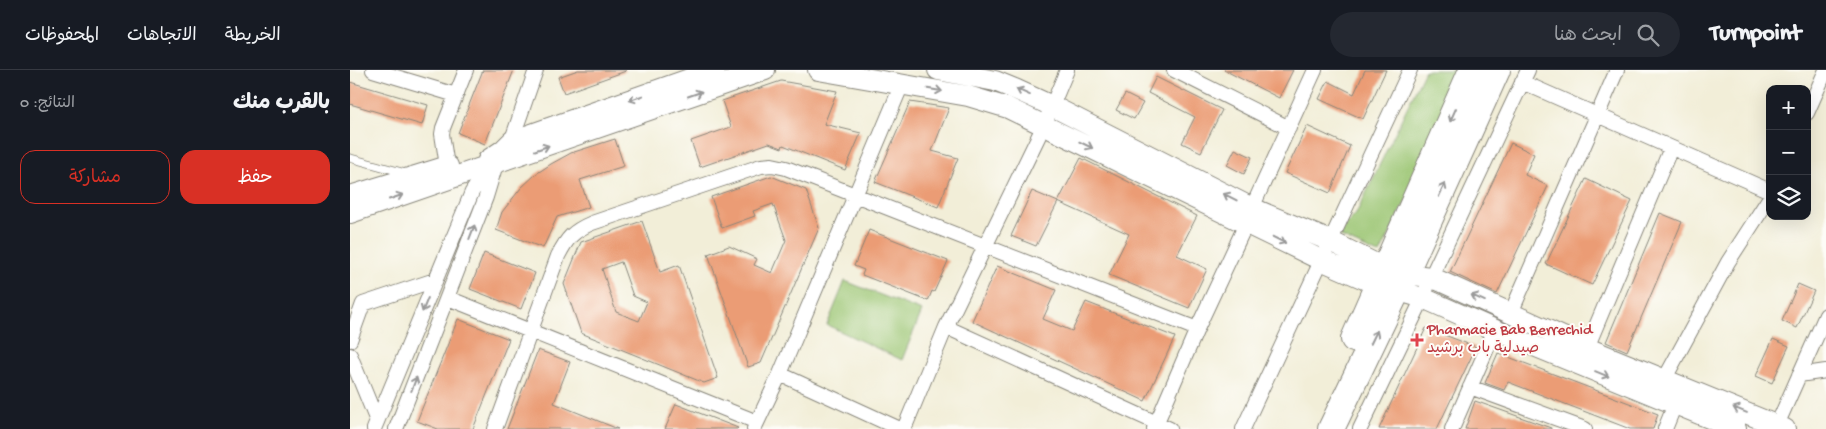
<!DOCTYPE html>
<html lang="ar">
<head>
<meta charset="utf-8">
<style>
  :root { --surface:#171b24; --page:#242831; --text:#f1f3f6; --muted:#9ea1a6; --line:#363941; --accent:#d93025 }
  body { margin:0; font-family:"Gochi Hand","Playpen Sans Arabic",sans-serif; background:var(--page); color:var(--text); direction:rtl }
  .controls { position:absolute; right:15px; top:15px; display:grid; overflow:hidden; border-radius:10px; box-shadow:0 5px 20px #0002 }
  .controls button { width:45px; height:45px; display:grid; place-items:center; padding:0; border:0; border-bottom:1px solid var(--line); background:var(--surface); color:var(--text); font:25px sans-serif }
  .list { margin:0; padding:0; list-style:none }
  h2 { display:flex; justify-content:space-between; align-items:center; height:65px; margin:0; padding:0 20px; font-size:21px }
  h2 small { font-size:16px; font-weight:400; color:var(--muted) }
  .actions { display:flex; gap:10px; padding:15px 20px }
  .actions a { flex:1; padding:11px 0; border:1px solid var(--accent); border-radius:15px; text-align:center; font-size:18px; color:var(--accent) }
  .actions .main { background:var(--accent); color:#fff }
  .icon { flex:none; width:28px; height:28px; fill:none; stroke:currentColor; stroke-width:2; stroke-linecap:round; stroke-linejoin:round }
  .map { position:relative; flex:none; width:1476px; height:359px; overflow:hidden; direction:ltr }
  header { display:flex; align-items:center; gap:30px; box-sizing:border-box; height:70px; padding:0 25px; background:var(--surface); border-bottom:1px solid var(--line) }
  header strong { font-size:24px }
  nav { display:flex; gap:28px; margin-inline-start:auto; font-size:18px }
  .search { width:350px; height:45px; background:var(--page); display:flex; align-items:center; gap:12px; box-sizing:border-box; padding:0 18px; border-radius:28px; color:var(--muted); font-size:19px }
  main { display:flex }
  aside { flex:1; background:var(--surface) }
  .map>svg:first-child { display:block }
</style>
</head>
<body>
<header>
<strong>Turnpoint</strong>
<div class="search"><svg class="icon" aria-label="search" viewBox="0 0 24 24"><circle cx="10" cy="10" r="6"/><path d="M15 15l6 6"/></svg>ابحث هنا</div>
<nav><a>الخريطة</a><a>الاتجاهات</a><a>المحفوظات</a></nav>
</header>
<main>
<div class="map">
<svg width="1476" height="359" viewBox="0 0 1476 359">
  <rect width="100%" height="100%" fill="#fdfcf7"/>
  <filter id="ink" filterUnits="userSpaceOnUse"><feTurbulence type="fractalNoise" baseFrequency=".02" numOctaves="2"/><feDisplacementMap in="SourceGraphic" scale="10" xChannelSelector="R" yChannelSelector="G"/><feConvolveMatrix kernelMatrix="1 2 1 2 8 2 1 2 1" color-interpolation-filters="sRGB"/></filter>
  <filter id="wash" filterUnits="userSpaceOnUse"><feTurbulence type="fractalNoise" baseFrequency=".0096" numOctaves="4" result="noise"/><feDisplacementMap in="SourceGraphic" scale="20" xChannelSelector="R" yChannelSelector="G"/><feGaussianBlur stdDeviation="1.12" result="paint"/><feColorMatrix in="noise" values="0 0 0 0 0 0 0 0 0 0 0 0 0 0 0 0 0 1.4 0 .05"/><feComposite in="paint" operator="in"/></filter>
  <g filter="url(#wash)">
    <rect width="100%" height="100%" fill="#f2eed8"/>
    <!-- green -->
    <path fill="#99c470" stroke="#5a7046" d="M1075,0H1120L1030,184L1026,183L991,167C991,156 1000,152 1006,144Z
      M495,211L572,241L552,290L477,255Z"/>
    <g id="blocks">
      <!-- building -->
      <path fill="#eb9c74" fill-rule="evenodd" d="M133,0H164L135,74L108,63Z
        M228,0H276V1L214,23L208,7Z
        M874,0H943L929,28Z
        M1015,0H1036L1013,49L969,29L978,11L1004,24Z
        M806,7L872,40L851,82L832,73L845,47L798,23Z
        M431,11L487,21L474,54L511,63L495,100L433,75L432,78L419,73L350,97L341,71L381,57L372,31Z
        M0,12L78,35L72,55L0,34Z
        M775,24L793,33L784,49L766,40Z
        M560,32L599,38L582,81L608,88L588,137L525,112Z
        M957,56L1000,76L980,123L935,103Z
        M265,69L274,96L230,110L239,137L207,147L193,178L146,160L152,142L171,118L186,104L201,94L221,83Z
        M1161,73L1184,84L1175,105L1198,116L1147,224L1100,202Z
        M885,79L902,87L894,104L877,95Z
        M731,88L847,146L827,185L857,199L839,238L759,205L779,164L708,132Z
        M421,106L456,120L469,158L411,293L398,297L358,184L379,176L407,189L404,195L422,203L436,170L423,134L403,141L405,146L372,158L361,127Z
        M1236,109L1282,131L1242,215L1196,194Z
        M682,121L708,132L686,176L661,166Z
        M1310,143L1332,152L1277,281L1256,272Z
        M292,151L310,202L329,195L368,308L354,313L231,263L214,214L231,172ZM271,192L283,226L297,232L289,251L266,242L252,199Z
        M519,160L598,191L584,222L582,221L578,231L512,205L514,200L504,196Z
        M134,183L185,203L171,239L120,219Z
        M647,196L706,220L693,249L722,261L736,232L825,267L795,331L622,251Z
        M1448,214L1464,221L1447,258L1432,251Z
        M108,249L159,269L123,359H88L67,351Z
        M1076,258L1126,277L1087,359H1029Z
        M1423,269L1439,276L1422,313L1406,306Z
        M188,280L220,292L204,333L268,359H157Z
        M1148,283L1308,344L1303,359H1280L1158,312L1154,320L1135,313Z
        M1125,331L1201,358V359H1115Z
        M326,334L388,358L387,359H315Z"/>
    </g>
  </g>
  <g filter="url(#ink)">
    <use href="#blocks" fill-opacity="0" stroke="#87857a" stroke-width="1"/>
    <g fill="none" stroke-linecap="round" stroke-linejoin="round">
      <!-- lane casing -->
      <g stroke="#87857a" stroke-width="9">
        <path id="lane" d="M0,88L55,103"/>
      </g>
      <!-- street casing -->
      <g stroke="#87857a" stroke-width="16">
        <path id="street" d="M23,0L106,25
          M824,0L939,58
          M1172,12L1420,121
          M1457,43L1476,0
          M160,75L186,0
          M97,96L92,64L93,58L116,0
          M902,138L965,0
          M98,228L407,352
          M1161,243L1267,0
          M596,257L820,359
          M0,270L13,234L85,210
          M0,285L27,351
          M1234,285L1321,78
          M430,304L550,359
          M1449,305L1476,301
          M1314,310L1378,192L1420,127
          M1120,317L1235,359
          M1427,355L1476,245
          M24,359L122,122L131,108L146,94L136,127L46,359
          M145,359L208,186C217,168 223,161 242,153L411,96L422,95L436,98L847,259
          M404,359L430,304L552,14
          M554,359L596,257L694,55L717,0
          M804,359L847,259L896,154
          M893,359L1060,0
          M1010,359L1073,228L1081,207L1178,0
          M1102,359L1145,260
          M1315,359L1328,327"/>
      </g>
      <!-- secondary casing -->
      <g stroke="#87857a" stroke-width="22">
        <path id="secondary" d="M468,0L618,26L658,38L971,190L1028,215L1073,228L1145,260L1386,359
          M588,0L645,11L667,20L702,36L902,138L980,171L1036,199L1054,204L1081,207L1237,278L1435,359
          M138,90L153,80L162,71L365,0
          M0,126L98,96
          M0,143L415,0"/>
      </g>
      <!-- highway casing -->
      <g stroke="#87857a" stroke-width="28">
        <path id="highway" d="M1004,269L1122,0
          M981,359L1047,221L1147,0"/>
      </g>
      <!-- lane -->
      <use href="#lane" stroke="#fff" stroke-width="7"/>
      <!-- street -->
      <use href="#street" stroke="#fff" stroke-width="14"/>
      <!-- secondary -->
      <use href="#secondary" stroke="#fff" stroke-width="20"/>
      <!-- highway -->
      <use href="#highway" stroke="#fff" stroke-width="26"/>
    </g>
    <!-- one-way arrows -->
    <defs><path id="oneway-shaft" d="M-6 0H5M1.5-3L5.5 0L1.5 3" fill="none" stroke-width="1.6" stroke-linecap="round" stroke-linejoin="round" transform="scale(1.25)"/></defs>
    <g stroke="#999">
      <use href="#oneway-shaft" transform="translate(585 20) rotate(10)"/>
      <use href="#oneway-shaft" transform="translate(673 22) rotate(-156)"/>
      <use href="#oneway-shaft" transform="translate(345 24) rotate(-19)"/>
      <use href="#oneway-shaft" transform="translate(286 28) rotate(161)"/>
      <use href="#oneway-shaft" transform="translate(1103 45) rotate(114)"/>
      <use href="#oneway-shaft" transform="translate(736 75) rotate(26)"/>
      <use href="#oneway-shaft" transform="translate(192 78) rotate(-19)"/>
      <use href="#oneway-shaft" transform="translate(1092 120) rotate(-65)"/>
      <use href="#oneway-shaft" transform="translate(46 127) rotate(-19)"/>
      <use href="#oneway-shaft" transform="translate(880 127) rotate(-153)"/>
      <use href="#oneway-shaft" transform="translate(122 162) rotate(-69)"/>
      <use href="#oneway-shaft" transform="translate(929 170) rotate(26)"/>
      <use href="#oneway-shaft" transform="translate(1128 228) rotate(-156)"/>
      <use href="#oneway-shaft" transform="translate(75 235) rotate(112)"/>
      <use href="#oneway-shaft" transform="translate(1024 267) rotate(-64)"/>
      <use href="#oneway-shaft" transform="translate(1252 304) rotate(22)"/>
      <use href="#oneway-shaft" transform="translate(64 314) rotate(-69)"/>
      <use href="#oneway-shaft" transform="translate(1390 340) rotate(-158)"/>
    </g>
  </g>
  <!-- markers -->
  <path fill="#e0444e" stroke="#fdfcf7" stroke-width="2" d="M1064.5 262.5h5v5h5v5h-5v5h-5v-5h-5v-5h5z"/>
  <g text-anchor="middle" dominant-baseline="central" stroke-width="4" stroke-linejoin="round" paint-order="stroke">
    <!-- health labels -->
    <g font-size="16" fill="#be3a42" stroke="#fdfcf7" text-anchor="start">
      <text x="1077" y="261">Pharmacie Bab Berrechid<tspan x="1077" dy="18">صيدلية باب برشيد</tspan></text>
    </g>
  </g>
</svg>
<div class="controls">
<button>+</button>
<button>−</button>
<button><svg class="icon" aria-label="layers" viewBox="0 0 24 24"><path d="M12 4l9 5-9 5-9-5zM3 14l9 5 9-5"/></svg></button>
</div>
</div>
<aside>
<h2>بالقرب منك<small>النتائج: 0</small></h2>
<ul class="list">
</ul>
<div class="actions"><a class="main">حفظ</a><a>مشاركة</a></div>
</aside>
</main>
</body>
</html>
